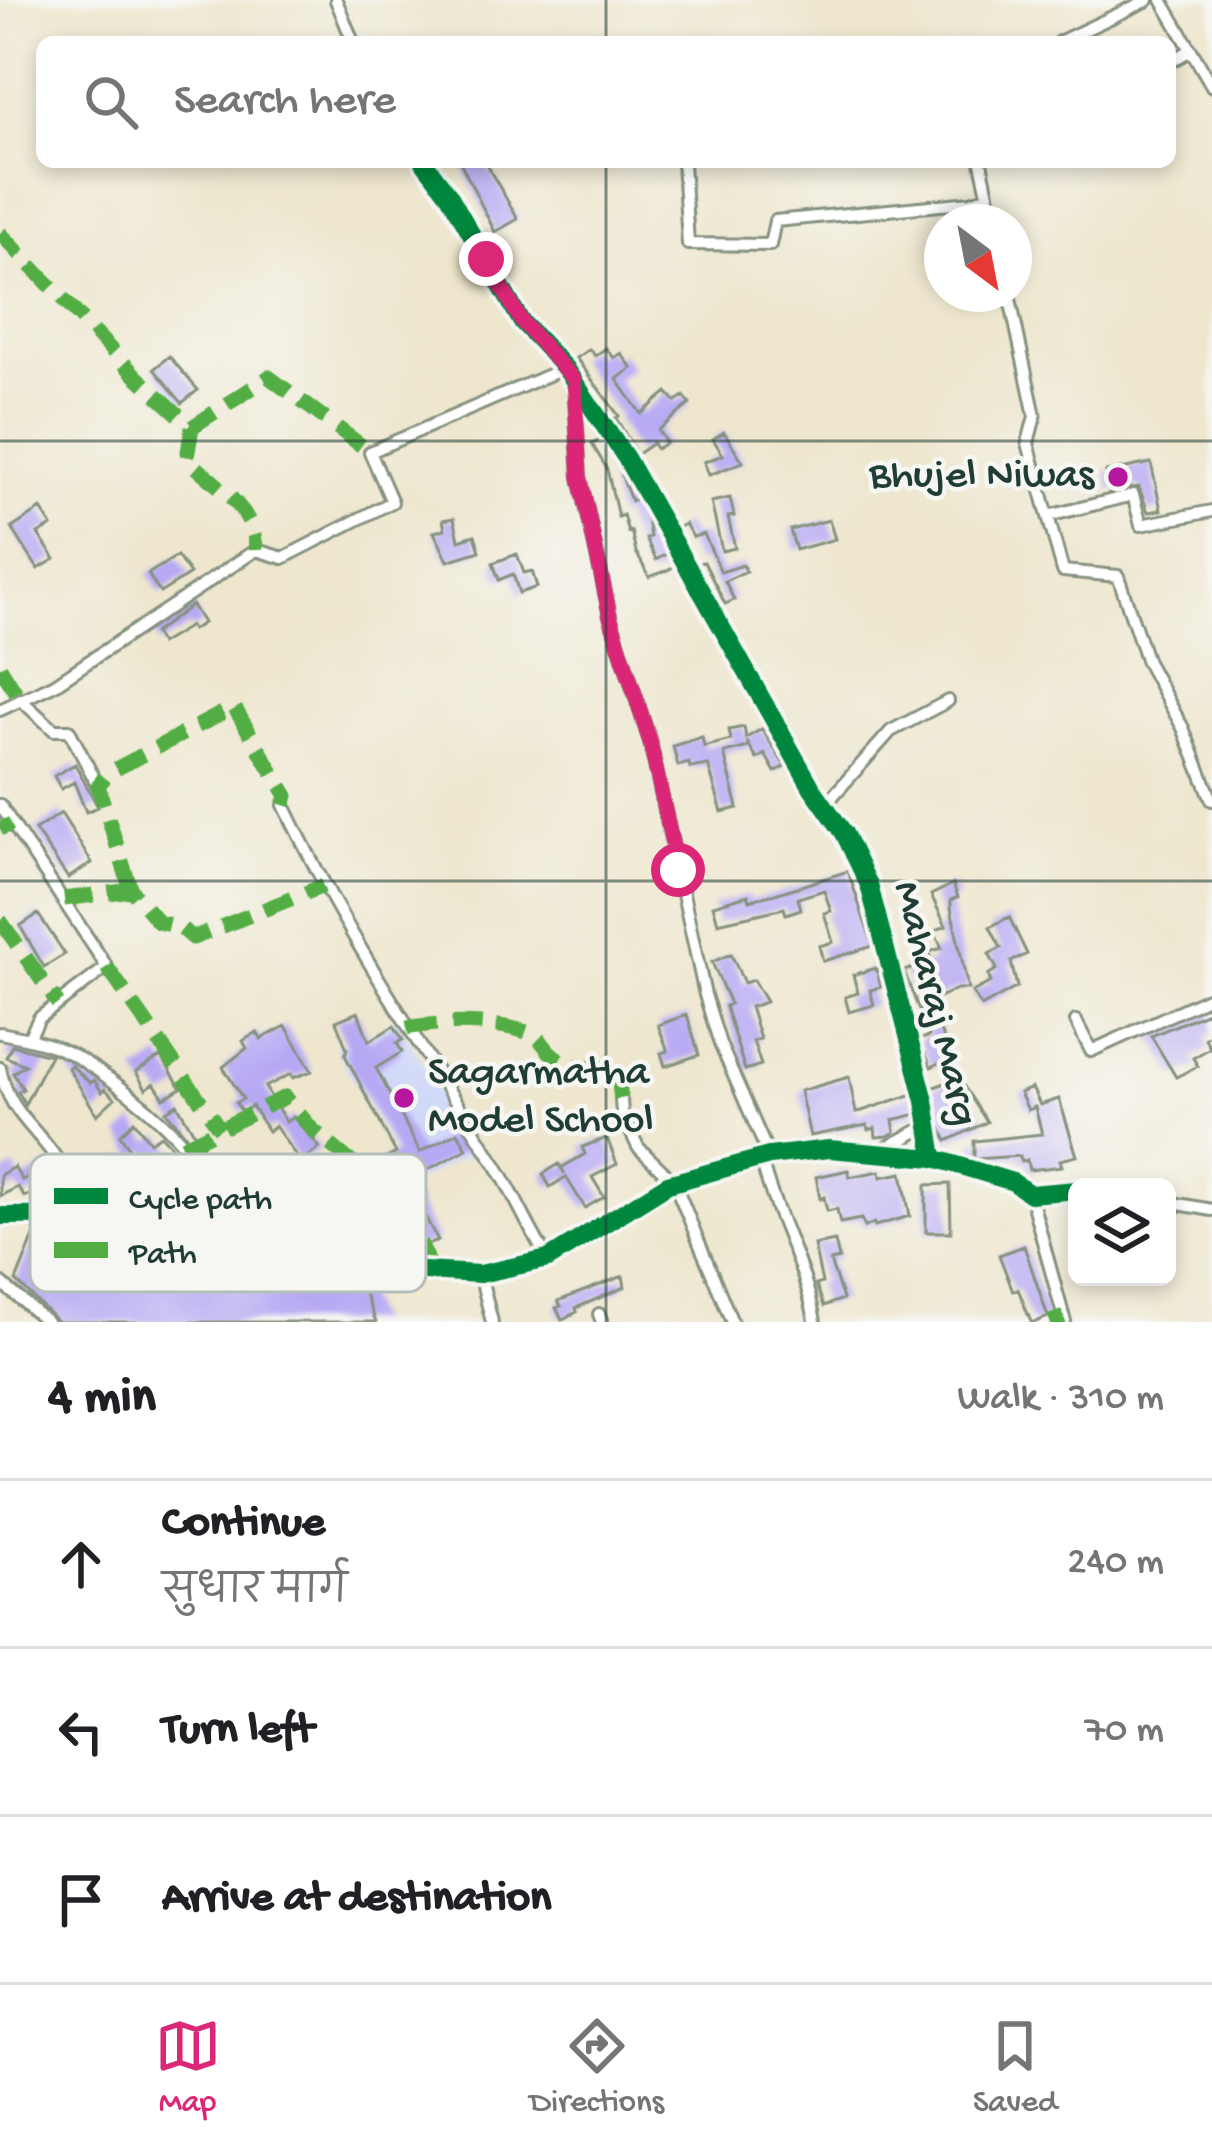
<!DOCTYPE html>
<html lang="en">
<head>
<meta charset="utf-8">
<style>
  :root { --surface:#fff; --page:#f6f6f6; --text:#202124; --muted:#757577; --line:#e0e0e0; --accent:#db2777 }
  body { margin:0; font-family:"Gochi Hand","Playpen Sans Deva",sans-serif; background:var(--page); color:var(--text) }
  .controls { position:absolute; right:36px; bottom:36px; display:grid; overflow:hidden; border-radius:18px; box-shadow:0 6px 18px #0003 }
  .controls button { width:108px; height:108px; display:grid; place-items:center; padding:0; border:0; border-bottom:3px solid var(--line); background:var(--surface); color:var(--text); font:60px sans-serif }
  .compass { position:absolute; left:924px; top:204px; width:108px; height:108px; border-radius:50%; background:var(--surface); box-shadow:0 6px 18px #0003; rotate:148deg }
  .stop { position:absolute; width:36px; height:36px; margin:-27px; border:9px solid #db2777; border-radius:50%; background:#fff }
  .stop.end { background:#db2777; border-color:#fff; box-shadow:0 3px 12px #0008 }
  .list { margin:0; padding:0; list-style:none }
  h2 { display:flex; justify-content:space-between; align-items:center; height:156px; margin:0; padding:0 48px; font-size:51px }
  h2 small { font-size:39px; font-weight:400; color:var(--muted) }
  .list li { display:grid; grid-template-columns:78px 1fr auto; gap:36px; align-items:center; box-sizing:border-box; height:168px; padding:0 48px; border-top:3px solid var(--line) }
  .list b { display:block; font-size:45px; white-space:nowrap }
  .list p { margin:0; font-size:39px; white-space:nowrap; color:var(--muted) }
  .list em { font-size:39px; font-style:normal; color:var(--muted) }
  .icon { flex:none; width:66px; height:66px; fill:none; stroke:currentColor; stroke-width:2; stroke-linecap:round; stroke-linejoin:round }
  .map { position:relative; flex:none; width:1212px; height:1322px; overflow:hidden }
  .search { position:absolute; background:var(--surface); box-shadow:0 6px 18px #0003; left:36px; right:36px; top:36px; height:132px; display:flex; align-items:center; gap:30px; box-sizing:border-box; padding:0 42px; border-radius:18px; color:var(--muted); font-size:45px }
  .sheet { height:660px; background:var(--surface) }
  nav { display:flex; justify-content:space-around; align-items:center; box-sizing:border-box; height:168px; border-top:3px solid var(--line); background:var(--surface); font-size:33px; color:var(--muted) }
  nav a { display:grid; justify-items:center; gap:6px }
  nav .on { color:var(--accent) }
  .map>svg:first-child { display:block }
</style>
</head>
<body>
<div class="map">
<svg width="1212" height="1322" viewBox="0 0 1212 1322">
  <rect width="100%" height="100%" fill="#f6f6f2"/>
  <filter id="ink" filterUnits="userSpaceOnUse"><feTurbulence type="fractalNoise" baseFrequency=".00833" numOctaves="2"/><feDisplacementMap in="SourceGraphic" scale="24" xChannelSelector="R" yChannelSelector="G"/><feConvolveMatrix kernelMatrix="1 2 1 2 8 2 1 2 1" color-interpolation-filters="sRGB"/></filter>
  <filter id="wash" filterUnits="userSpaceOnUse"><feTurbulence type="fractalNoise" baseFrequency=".004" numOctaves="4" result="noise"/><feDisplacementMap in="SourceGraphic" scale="48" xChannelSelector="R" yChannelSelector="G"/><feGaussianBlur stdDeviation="2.7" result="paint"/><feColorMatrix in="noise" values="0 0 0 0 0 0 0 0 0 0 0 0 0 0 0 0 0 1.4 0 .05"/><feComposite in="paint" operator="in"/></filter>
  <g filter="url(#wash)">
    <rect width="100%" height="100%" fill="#eee6cd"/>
    <!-- built -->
    <path fill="#d1d9f9" d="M396,1018L476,1150L411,1184L335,1046L367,1037Z"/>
    <g id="blocks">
      <!-- building -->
      <path fill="#b7a8f4" d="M460,162H485L518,219L495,232Z
        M606,348L614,358L621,353L632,368L617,379L641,414L667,392L676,402L684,396L690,404L658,430L666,443L656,449L653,443L637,454L616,418L619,416L576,358L589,349L595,356Z
        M169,356L198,390L182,403L154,369Z
        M724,432L743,462L709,475L704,462L723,455L713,439Z
        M602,439L617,463L631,501L638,498L646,513L650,537L646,539L656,560L668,553L675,566L666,571L649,577L636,552L631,531L628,532L623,515L618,517L607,469L592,444Z
        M1151,463L1161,510L1148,512L1139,487L1111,490L1106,472Z
        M730,498L734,516L728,517L735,548L722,551L711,502Z
        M41,509L52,526L38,534L55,559L38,569L12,528Z
        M454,518L459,540L475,535L480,551L448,561L434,532L445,529L443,520Z
        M829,520L835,539L796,550L790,530Z
        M685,524L693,537L704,534L721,572L743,565L746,571L725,581L734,600L725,604L704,562L697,563L677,528Z
        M517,554L524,573L532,571L537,587L519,593L513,574L499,580L493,563Z
        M177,556L190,574L160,593L148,574Z
        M192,605L203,623L192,630L190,626L160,644L154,633Z
        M744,727L746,738L762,729L785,766L775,772L765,754L757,759L748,744V747L724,753L738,808L722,812L708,765L690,768L689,763L678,766L673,746L702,737L704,747L731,740L729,730Z
        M75,764L98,807L86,812L74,782L61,789L54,776Z
        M61,813L92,863L68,878L35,830Z
        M848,871L873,946L823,961L819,946L833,942L824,913L831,911L824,890L798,898L801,909L786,914L784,908L718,923L713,905L748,895L750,900L775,894Z
        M953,884L958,897L951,900V908L968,989H957L933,1000L940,1020L936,1022L952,1057L931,1067L919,1040L929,1036L904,971L932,962L929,952L942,948L934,931L946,926L931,895Z
        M38,914L65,954L44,967L20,926Z
        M1009,917L1027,954L1011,962L1017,987L981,1007L972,992L991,982L988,975L997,969L989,954L1001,948L990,927Z
        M731,954L744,983L753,980L766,1002L750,1007L760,1039L753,1041L761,1065L745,1070L725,1006L730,1004L712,962Z
        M876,968L881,987L870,990L874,1005L849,1012L845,997L858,993L853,975Z
        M1212,1010V1034L1205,1038L1210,1048L1193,1058L1198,1066L1176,1077L1151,1036Z
        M358,1012L369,1041L394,1026L403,1040L397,1043L402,1052L376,1068L420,1152L458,1132L467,1149L397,1186L393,1178L388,1181L377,1163L396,1153L345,1055L347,1049L336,1021Z
        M687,1015L699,1055L665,1066L661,1053L668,1051L658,1025Z
        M286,1026L312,1071L293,1078L291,1074L265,1087L286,1122L293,1117L320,1148L300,1162L275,1126L268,1131L252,1106L242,1112L236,1103L243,1099L223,1067L247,1048L243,1041L257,1032L261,1039Z
        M12,1045L50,1055L25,1104L18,1092L23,1089L13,1073L25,1065L6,1057Z
        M161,1056L181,1088L164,1098L154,1083L146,1089L136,1072Z
        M71,1065L90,1083L94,1080L102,1092L105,1089L115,1098L97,1115L68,1068Z
        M849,1077L856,1113L913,1094L917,1114L893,1120L895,1132L888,1136L876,1137L875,1128L868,1130L867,1125L810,1136L800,1091Z
        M945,1083L949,1093L963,1085L987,1122L947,1141L939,1124L932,1088Z
        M1032,1088L1040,1105L1059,1099L1077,1156L1060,1160L1062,1166L1029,1170L1027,1160L1021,1162L1020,1156L974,1159V1141L1042,1134L1035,1107L1028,1110L1020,1093Z
        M177,1104L213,1165L232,1152L248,1175L233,1185L248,1216L276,1208L279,1223L260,1228L258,1223L242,1231L239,1224L232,1228L211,1167L166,1111Z
        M134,1121L150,1142L161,1135L186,1163L197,1183L204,1218L194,1219V1211L174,1210L175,1196L140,1198L139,1189L124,1195L121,1187L91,1205L85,1191L102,1184L97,1170L126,1155L135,1179L159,1178L147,1150L136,1158L120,1135Z
        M607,1138L617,1164L592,1177L604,1197L585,1208L566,1177L550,1187L543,1174L559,1164L565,1174L561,1168L585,1154L582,1147Z
        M50,1166L64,1193L53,1199L47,1189L24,1197L18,1187L0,1196V1175L14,1167L22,1180Z
        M848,1170L849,1177L880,1171L881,1177L902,1173L910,1216L875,1226L874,1223L865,1227L861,1219L840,1223L837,1209L827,1211L824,1197L820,1199L816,1177Z
        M950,1184L951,1232H926V1185Z
        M414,1195L438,1241L413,1249L407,1230L386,1241L378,1225L358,1234L360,1246H329V1234L355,1219L349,1207L365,1198L375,1217Z
        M150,1225L267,1265L358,1276L376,1322H58L16,1281L38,1227Z
        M835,1241L839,1259L830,1261L843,1299L824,1306L816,1285L822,1283L814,1245Z
        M1024,1246L1048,1317L1036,1322H1031L1018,1289L1013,1291L999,1255Z
        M623,1276L625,1287L576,1308L577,1312L562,1319L556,1308L561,1306L558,1301Z"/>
    </g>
  </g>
  <g filter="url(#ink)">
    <use href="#blocks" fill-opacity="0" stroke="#869280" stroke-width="3"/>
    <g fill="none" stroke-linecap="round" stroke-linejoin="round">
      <!-- minor casing -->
      <g stroke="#869280" stroke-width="16">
        <path id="minor" d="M336,0L353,42
          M1162,0L1212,86
          M1059,42L1148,0
          M1170,62L1189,51
          M424,162L449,195L521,321L565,368L626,458L812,788L844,833L869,885L925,1101L934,1158
          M683,162L688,244L770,245L775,221L971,202L988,196
          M981,162L994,222
          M1009,294L1035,416L1028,443L1063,571L1118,576L1147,662L1183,728L1212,800
          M574,383L580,477L610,616L650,742L705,995L720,1044L769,1156
          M1048,516L1133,495L1141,525L1212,511
          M20,699L54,730H69L98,786
          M0,710L55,684L256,550L283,558L392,502L370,452L565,368
          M0,805L107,967L39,1018L29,1038
          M284,805C344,931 420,1045 494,1162C514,1193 528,1228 548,1259
          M824,806L891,731L948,701
          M1076,1021L1091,1051L1212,996
          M0,1033C27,1038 56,1044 80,1059C117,1082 183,1133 203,1172C212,1191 213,1214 215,1236
          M0,1068C9,1115 37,1127 60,1164C70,1180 77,1199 85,1216
          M621,1100L622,1113L638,1147L674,1182L732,1322
          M878,1152L929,1125
          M761,1158C774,1215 806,1265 815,1322
          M1030,1194L1065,1322
          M1167,1202L1212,1210
          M0,1216L152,1215L261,1251L369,1268L480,1274L548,1259L668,1184L769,1156L829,1149L934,1158L1013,1182L1030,1194L1077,1190
          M480,1274L492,1322
          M0,1282L47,1322
          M599,1314L602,1322"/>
      </g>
      <!-- minor -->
      <use href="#minor" stroke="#fff" stroke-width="10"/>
      <!-- quiet -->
      <path stroke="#52ad45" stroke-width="15" stroke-dasharray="30 15" stroke-linecap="butt" d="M0,233L136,376L192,427L269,377L370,452
        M192,427L187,458C214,486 255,506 256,550
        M0,667L20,699
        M0,829L11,824
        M131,890L98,786L108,773L234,707L287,796L284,805
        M64,899L131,890L158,922L179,927L193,938L323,886
        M0,920L58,1004
        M107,967L220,1129
        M407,1028C441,1021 500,1021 532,1034C543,1039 543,1047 552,1054C568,1069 596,1069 617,1067L621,1100
        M183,1147L285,1097L312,1129L405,1208L432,1271
        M1050,1322L1064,1317"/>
      <!-- cycleway casing -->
      <g stroke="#f6f6f2" stroke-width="26">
        <path id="cycleway" d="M424,162L449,195L521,321L565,368L626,458L812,788L844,833L869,885L925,1101L934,1158
          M0,1216L152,1215L261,1251L369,1268L480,1274L548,1259L668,1184L769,1156L829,1149L934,1158L1013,1182L1030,1194L1077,1190"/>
      </g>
      <!-- cycleway -->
      <use href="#cycleway" stroke="#00873e" stroke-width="18"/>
    </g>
  </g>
  <g fill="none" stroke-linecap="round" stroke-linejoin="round" filter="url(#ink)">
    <!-- route -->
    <path stroke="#db2777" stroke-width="15" d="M486,259L521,321L574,380L580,477L610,616L650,742L678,870"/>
  </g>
  <!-- grid -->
  <path fill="none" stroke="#1f3d34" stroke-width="3" stroke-opacity="0.55" d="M606,0V42M606,162V1322M0,441H1212M0,881H1212"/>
  <!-- markers -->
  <g fill="#b5179e" stroke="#f6f6f2" stroke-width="4.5">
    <circle cx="1118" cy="477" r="12"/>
    <circle cx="404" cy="1098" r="12"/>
  </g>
  <g text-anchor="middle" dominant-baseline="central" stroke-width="9" stroke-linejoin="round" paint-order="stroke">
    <!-- poi labels -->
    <g font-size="42" fill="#1f3d34" stroke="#f6f6f2" text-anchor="end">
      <text x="1094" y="477">Bhujel Niwas</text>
      <text x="428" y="1074" text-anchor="start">Sagarmatha<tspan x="428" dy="48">Model School</tspan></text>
    </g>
    <!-- street labels -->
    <g font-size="42" fill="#1f3d34" stroke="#f6f6f2">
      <text transform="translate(933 1004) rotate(76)">Maharaj Marg</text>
    </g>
  </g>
  <!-- legend -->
  <rect x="30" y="1154" width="396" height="138" rx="18" fill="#f6f6f2" stroke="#b6beb9" stroke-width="3"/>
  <rect x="54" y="1188" width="54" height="16" fill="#00873e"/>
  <rect x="54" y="1242" width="54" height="16" fill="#52ad45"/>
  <g font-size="33" fill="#1f3d34">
    <text x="129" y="1208">Cycle path</text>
    <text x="129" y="1262">Path</text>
  </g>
</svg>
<div class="controls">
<button><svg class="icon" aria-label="layers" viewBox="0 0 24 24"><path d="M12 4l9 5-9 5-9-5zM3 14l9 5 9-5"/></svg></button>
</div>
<svg class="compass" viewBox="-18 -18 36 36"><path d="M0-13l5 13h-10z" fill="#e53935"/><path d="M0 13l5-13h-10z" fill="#757577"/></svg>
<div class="stop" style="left:678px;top:870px"></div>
<div class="stop end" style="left:486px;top:259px"></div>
<div class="search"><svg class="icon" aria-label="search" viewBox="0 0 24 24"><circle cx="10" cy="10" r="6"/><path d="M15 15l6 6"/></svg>Search here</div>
</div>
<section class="sheet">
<h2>4 min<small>Walk · 310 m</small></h2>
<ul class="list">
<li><svg class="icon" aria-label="ahead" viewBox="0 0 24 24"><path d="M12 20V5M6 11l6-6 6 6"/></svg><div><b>Continue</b><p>सुधार मार्ग</p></div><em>240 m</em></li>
<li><svg class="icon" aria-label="left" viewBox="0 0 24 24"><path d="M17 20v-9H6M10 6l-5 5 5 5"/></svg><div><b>Turn left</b></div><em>70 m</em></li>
<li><svg class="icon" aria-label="arrive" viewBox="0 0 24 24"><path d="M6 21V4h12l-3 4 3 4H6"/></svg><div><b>Arrive at destination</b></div></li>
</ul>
</section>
<nav>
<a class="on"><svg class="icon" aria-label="map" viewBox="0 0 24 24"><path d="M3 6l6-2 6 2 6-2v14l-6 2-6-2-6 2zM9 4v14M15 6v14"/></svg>Map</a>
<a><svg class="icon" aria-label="directions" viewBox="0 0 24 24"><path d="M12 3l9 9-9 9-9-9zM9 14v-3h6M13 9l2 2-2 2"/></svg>Directions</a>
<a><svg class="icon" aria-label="saved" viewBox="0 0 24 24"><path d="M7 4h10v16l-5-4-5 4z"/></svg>Saved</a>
</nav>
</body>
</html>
